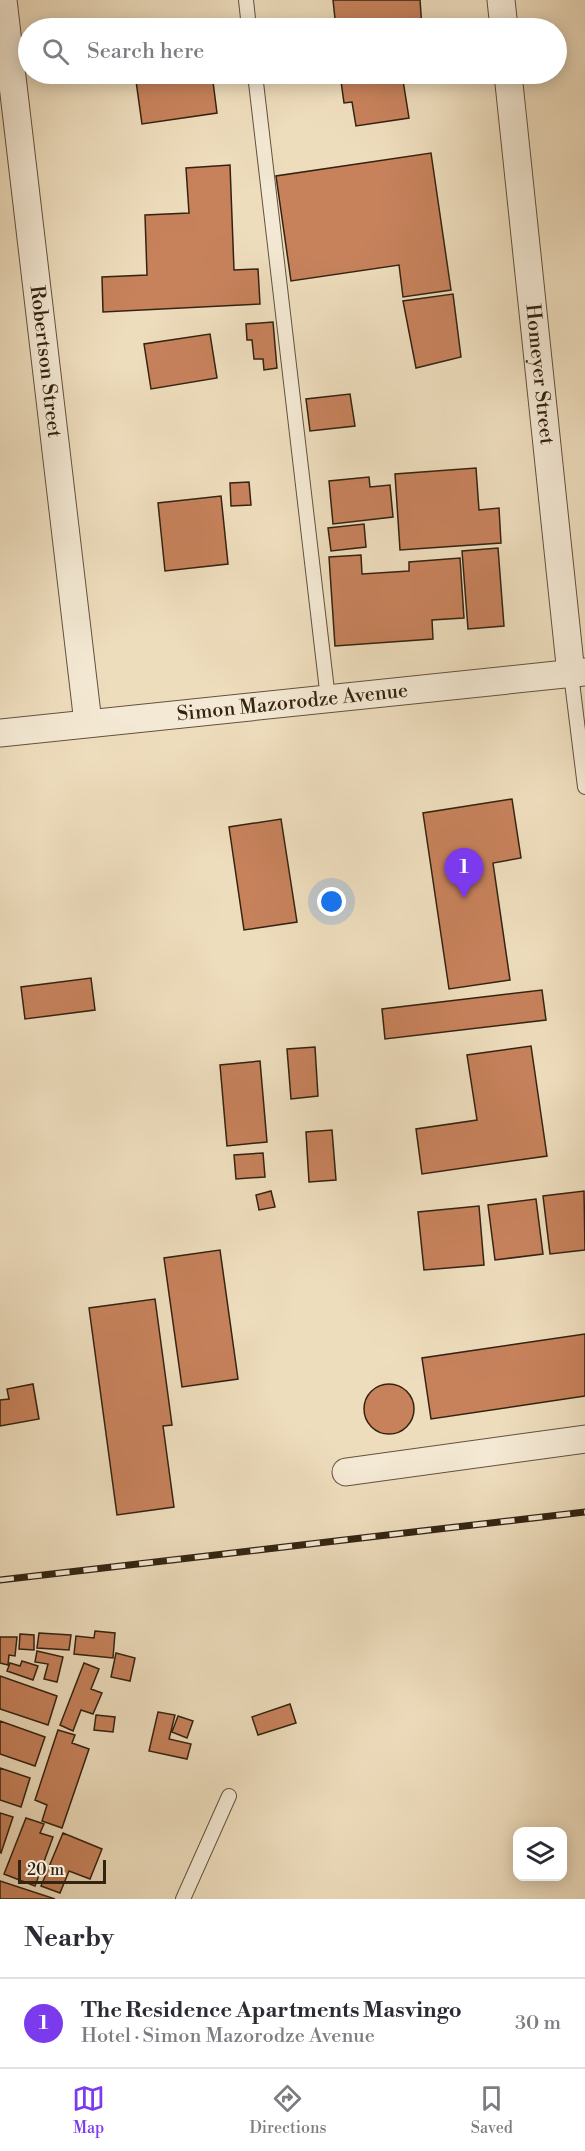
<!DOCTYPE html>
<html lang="en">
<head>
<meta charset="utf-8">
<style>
  :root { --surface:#fff; --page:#f7f7f7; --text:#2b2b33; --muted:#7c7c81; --line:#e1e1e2; --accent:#7c3aed }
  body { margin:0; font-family:"Libre Bodoni",serif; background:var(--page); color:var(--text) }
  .controls { position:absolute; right:18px; bottom:18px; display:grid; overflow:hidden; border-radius:12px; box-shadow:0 3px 15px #0003 }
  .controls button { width:54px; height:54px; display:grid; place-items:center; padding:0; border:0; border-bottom:2px solid var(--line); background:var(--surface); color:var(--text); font:30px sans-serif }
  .scale { position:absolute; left:18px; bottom:15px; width:88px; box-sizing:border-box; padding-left:6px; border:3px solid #332311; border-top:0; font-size:16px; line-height:21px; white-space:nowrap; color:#332311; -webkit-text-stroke:4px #f4e9d4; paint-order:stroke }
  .you { position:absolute; left:332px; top:902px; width:21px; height:21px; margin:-15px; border:4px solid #fff; border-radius:50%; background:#1a73e8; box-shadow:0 0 0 9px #1a73e833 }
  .badge { display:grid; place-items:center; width:39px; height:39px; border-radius:50%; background:var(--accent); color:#fff; font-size:20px; font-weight:700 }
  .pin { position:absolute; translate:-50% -50px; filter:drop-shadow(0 2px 3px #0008) }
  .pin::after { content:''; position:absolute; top:32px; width:21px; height:18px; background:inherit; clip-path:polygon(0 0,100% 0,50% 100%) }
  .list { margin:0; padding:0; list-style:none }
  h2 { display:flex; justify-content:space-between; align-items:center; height:78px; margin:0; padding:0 24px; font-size:26px }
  h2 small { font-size:20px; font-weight:400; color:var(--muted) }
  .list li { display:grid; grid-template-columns:39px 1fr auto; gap:18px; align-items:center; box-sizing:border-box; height:90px; padding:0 24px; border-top:2px solid var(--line) }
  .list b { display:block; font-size:22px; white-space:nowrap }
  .list p { margin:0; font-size:20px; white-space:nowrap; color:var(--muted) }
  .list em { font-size:20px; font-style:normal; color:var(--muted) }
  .icon { flex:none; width:33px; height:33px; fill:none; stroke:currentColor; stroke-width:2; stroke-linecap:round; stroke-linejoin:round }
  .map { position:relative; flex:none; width:585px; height:1899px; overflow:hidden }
  .search { position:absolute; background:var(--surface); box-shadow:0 3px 15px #0003; left:18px; right:18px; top:18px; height:66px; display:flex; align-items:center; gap:15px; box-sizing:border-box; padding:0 21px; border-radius:33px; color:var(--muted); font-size:22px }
  .sheet { height:168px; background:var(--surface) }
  nav { display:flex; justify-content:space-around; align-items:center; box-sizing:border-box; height:84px; border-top:2px solid var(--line); background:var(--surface); font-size:16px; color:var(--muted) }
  nav a { display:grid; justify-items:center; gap:3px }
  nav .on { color:var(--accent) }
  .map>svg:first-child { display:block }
</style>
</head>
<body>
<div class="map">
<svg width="585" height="1899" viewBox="0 0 585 1899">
  <rect width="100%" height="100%" fill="#eeddbd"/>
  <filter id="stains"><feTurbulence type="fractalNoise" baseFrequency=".00333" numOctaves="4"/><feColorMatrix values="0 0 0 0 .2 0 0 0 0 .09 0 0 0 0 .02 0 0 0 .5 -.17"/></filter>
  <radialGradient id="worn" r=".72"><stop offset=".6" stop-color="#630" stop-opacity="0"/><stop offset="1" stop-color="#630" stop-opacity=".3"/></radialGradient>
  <!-- building -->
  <path fill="#c7825c" stroke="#332311" stroke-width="1.5" d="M333,0H420L422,28H336Z
    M135,74H212L217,113L142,124Z
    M340,74H402L409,118L356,126L352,102L344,103Z
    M431,153L451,290L403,297L399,265L291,281L276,176Z
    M230,165L234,270L258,269L260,304L103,312L102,277L147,275L145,215L189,213L186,168Z
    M453,294L461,357L416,368L403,301Z
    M273,322L277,368L264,370L263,359H254L252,340H247L246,324Z
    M210,334L217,378L151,389L144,344Z
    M350,394L355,426L310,431L306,399Z
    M476,468L479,510L499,508L501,543L400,550L395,474Z
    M369,477L370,487L390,485L393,517L333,524L329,481Z
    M249,482L251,505L231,506L230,483Z
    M221,496L228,564L165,571L158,503Z
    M364,524L366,547L331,551L328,528Z
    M498,548L504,626L468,629L462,551Z
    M361,555L362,574L409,571V562L460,558L464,618L432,620L433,639L335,646L329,557Z
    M512,799L521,858L493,863L510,980L449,989L423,813Z
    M281,819L297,922L244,930L229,827Z
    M91,978L95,1010L25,1019L21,987Z
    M542,990L546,1020L385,1039L382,1009Z
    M531,1046L547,1156L422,1174L416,1129L477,1120L467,1055Z
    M315,1047L318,1096L291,1099L287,1049Z
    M260,1061L267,1142L227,1146L220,1065Z
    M332,1130L336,1180L309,1182L306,1132Z
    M263,1153L265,1177L236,1179L234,1155Z
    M271,1191L275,1207L259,1210L256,1195Z
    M584,1191L585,1250L550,1254L543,1196Z
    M536,1199L543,1254L495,1260L488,1205Z
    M479,1206L484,1265L424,1270L418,1212Z
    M220,1250L238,1379L182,1387L164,1258Z
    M155,1299L172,1425L163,1426L174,1507L117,1515L89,1308Z
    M585,1334V1396L431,1419L422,1358Z
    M364 1409a25 25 0 1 1 50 0a25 25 0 1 1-50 0Z
    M33,1384L39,1419L0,1426V1400L9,1399L7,1389Z
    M95,1631L115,1633L113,1658L74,1654L76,1636L94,1638Z
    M39,1633L71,1635L69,1650L37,1648Z
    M20,1634L34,1635V1650L19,1649Z
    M0,1637H17L15,1656L9,1655L8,1665L0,1663Z
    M37,1651L63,1657L57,1682L44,1679L48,1664L35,1662Z
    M116,1653L135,1658L130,1681L111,1677Z
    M22,1661L38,1666L33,1680L7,1671L10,1663L20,1666Z
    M84,1663L99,1669L91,1689L102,1693L93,1714L81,1710L73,1731L60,1725Z
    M0,1676L57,1696L48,1725L0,1709Z
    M290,1704L296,1723L258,1735L252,1717Z
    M158,1712L175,1715L169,1739L191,1744L187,1759L149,1751Z
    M96,1715L115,1717L113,1732L94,1730Z
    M178,1716L193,1721L187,1738L172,1732Z
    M0,1721L45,1737L35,1766L0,1754Z
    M58,1730L75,1735L72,1743L89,1749L62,1828L42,1821L47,1805L35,1800Z
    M0,1768L30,1778L21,1807L0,1800Z
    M0,1813L13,1817L1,1853L0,1852Z
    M26,1818L44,1824L40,1833L53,1837L35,1886L4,1874Z
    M63,1833L102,1849L90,1879L69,1871L60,1893L41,1886Z
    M0,1881L55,1899H0Z"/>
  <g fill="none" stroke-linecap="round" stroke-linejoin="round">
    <!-- lane casing -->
    <g stroke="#62523c" stroke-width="16">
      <path id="lane" d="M246,0L249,28
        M255,74L328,699
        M571,674L585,787
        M183,1899L229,1796"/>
    </g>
    <!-- street casing -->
    <g stroke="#62523c" stroke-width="29">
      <g id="street">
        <path id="s1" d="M3,0L88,723"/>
        <path d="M501,0L504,28"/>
        <path id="s2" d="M508,74L571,674"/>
        <path id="s3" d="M0,733L585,672"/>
        <path d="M346,1472L585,1439"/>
      </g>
    </g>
    <!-- lane -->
    <use href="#lane" stroke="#f4e9d4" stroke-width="14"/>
    <!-- street -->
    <use href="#street" stroke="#f4e9d4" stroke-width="27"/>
    <!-- rail casing -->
    <g stroke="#332311" stroke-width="7">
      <path id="rail" d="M0,1580L585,1512"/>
    </g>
    <!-- rail -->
    <use href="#rail" stroke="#f4e9d4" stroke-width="4.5" stroke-dasharray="14" stroke-linecap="butt"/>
  </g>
  <g text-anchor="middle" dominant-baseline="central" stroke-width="5" stroke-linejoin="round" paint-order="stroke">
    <!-- street labels -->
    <g font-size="20" fill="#332311" stroke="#f4e9d4">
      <text stroke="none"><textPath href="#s1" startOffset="364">Robertson Street</textPath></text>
      <text stroke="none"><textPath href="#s2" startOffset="302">Homeyer Street</textPath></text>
      <text stroke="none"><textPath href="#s3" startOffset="294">Simon Mazorodze Avenue</textPath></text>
    </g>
  </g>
  <rect width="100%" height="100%" filter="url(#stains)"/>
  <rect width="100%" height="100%" fill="url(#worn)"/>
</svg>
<div class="controls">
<button><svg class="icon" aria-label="layers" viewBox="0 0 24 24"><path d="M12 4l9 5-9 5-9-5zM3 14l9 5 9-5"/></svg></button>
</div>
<div class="scale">20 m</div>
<div class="you"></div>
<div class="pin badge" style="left:464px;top:898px">1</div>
<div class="search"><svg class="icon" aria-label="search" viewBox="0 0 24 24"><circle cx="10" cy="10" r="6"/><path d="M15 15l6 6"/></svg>Search here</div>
</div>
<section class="sheet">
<h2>Nearby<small></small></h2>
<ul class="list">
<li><span class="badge">1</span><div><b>The Residence Apartments Masvingo</b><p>Hotel · Simon Mazorodze Avenue</p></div><em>30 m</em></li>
</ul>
</section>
<nav>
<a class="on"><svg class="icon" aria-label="map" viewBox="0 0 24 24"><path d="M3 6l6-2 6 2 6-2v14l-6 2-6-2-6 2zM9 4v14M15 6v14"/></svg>Map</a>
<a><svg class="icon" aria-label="directions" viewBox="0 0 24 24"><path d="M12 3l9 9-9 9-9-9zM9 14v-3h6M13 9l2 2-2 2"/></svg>Directions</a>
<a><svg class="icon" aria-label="saved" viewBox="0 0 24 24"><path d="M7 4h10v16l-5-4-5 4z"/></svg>Saved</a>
</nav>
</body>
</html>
